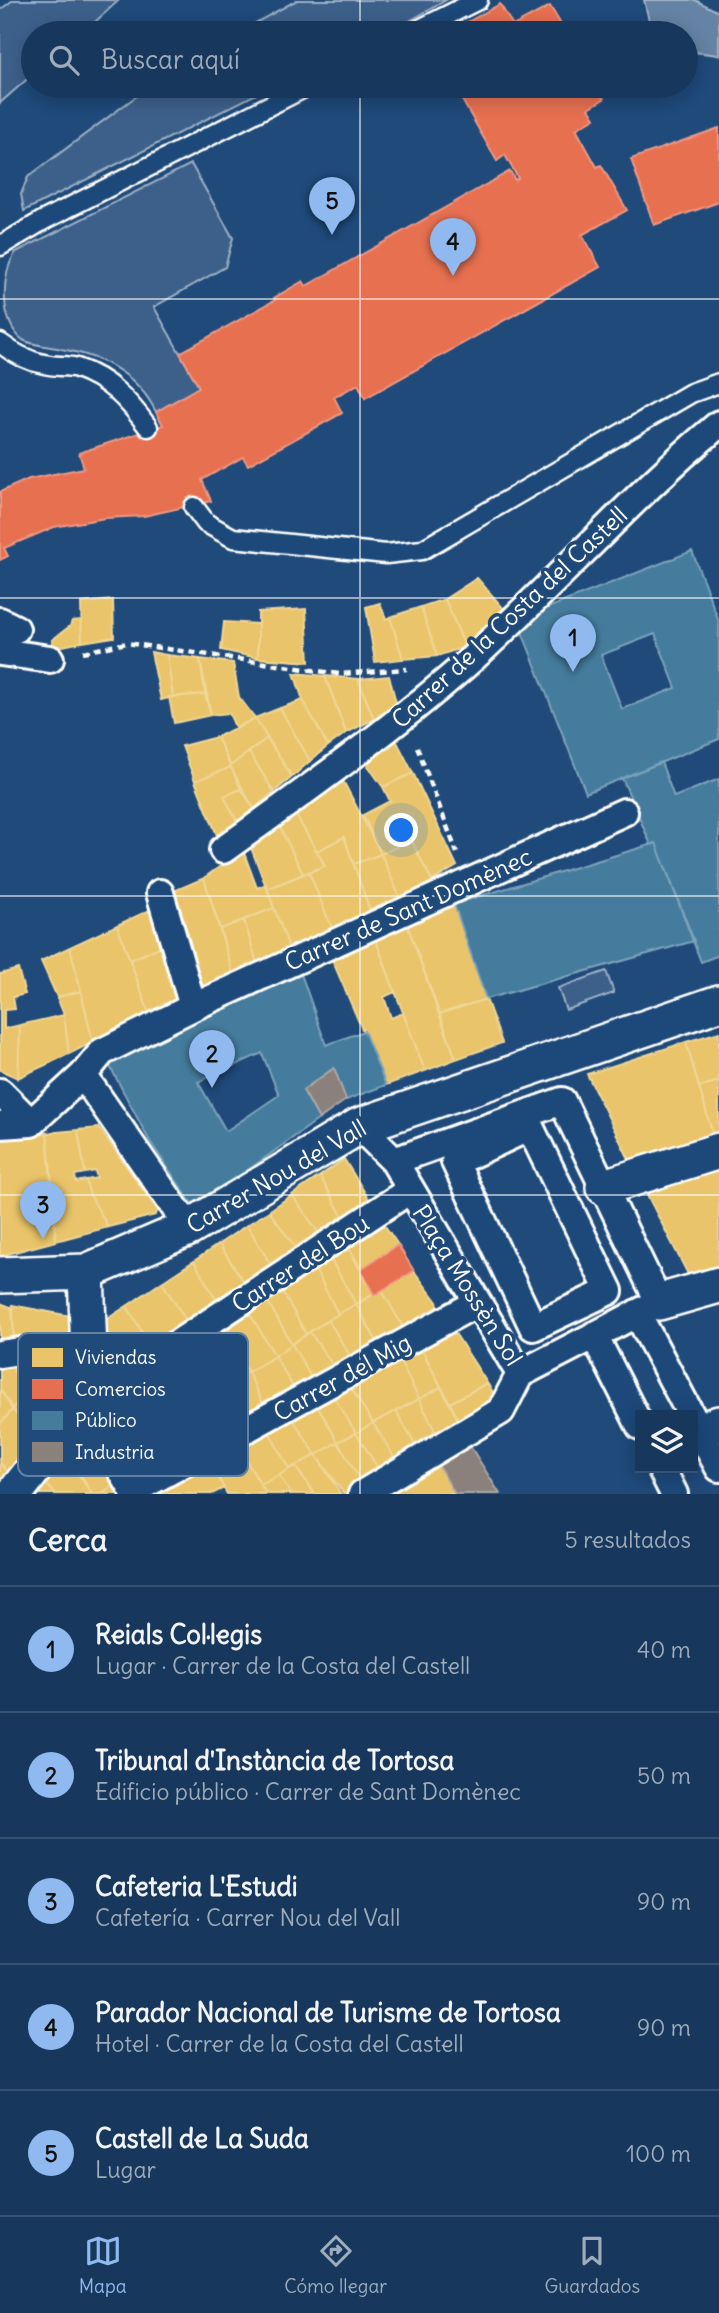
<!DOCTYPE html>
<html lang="es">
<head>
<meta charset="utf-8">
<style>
  :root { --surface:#17385c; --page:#203f62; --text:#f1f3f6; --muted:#9eacbb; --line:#365272; --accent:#90b9f0 }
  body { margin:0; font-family:Delius,sans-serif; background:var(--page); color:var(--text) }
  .controls { position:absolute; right:21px; bottom:21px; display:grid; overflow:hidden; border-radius:0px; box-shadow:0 4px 18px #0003 }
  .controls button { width:63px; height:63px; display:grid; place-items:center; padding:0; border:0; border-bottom:2px solid var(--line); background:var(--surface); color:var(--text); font:35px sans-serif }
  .you { position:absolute; left:402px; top:831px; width:24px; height:24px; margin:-18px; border:5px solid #fff; border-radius:50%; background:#1a73e8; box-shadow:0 0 0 10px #1a73e833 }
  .badge { display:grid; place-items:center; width:46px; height:46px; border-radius:50%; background:var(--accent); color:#111; font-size:23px; font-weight:700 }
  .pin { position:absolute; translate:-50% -58px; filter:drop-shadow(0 2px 4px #0008) }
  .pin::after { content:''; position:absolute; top:37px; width:24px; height:21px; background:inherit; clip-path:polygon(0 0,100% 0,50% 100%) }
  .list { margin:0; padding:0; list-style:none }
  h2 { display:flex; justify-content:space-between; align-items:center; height:91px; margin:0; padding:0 28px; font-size:30px }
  h2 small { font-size:23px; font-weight:400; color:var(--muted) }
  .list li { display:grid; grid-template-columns:46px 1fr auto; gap:21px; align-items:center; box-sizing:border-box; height:126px; padding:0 28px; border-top:2px solid var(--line) }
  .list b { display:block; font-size:26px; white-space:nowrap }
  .list p { margin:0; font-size:23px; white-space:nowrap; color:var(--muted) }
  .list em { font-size:23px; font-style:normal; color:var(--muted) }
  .icon { flex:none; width:38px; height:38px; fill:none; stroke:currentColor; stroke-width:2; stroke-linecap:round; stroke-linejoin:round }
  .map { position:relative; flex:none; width:719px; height:1494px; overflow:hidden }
  .search { position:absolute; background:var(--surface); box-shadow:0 4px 18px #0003; left:21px; right:21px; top:21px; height:77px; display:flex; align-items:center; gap:18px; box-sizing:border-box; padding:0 24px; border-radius:38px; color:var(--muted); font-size:26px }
  .sheet { height:721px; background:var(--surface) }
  nav { display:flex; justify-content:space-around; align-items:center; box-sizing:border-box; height:98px; border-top:2px solid var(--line); background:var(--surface); font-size:19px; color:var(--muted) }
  nav a { display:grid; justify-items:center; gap:4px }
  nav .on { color:var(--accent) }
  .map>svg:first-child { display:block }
</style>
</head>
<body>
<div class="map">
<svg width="719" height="1494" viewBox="0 0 719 1494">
  <rect width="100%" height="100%" fill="#1f4a7a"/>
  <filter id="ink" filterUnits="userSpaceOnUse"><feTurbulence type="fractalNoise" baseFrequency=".0143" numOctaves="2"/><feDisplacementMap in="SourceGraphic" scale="14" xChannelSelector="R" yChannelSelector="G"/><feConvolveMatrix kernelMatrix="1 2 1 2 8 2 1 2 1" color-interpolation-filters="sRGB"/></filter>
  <g filter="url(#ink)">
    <!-- green -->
    <path fill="#3c618b" stroke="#9eb0c5" stroke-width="2" d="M13,0H119L83,33H33V74L0,103V10Z
      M297,0H446L404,24L377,33H237Z
      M150,86H272L24,211L21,194L28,177Z
      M191,164L233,238L225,267L154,307L199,387L156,412C137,373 101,356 61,349C49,346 34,346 23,340C0,324 0,274 16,252Z
      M606,971L614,993L566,1010L558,988Z"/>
    <!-- water -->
    <path fill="#6583a4" stroke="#a3b5c8" stroke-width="2" d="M644,0H695L719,12V55L686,51V33H652Z"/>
    <!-- homes -->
    <path fill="#e9c46a" stroke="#f0d697" stroke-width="2" d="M477,578L504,609L465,647L445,599Z
      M445,599L465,647L437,656L421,607Z
      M113,600L114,637L82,642L81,603Z
      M380,603L386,619L390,617L403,659L375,662L366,607Z
      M421,607L437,656L403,659L390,617Z
      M306,609L309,662L258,658V612Z
      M81,620L82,642L53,648L52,640L70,626L72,621Z
      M224,622L258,624V658L221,650Z
      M151,652L167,655L173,697L161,700Z
      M167,655L200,659L205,694L173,697Z
      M200,659L233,663L239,697L255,718L236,729L229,713L211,715Z
      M294,673L325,676L346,733L328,746L303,700Z
      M325,676L358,679L374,719L346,733Z
      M389,676L397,706L374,719L358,679Z
      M205,694L211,715L174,723L169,697Z
      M303,700L328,746L310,761L280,708Z
      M280,708L310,761L292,777L255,718Z
      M255,718L267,738L230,766L217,737Z
      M217,737L231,767L195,781L182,746Z
      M267,738L292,777L274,792L249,752Z
      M395,738L413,773L383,787L364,760Z
      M249,752L274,792L254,809L230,766Z
      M231,767L241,789L224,796L240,827L219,840L195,781Z
      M413,773L457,866L432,881L411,840L381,854L363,815L390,801L383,787Z
      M340,775L381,854L354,864L344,837L317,851L293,810Z
      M241,789L258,815L240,827L224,796Z
      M293,810L325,866L303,874L277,821Z
      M277,821L303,874L267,889L250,845Z
      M344,837L371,914L333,931L309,872L325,866L317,851Z
      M411,840L432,881L401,900L381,854Z
      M243,850L257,888L266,884L274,908L220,929L204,878Z
      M381,854L401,900L371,914L354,864Z
      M309,872L333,931L290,950L267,889Z
      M204,878L234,977L192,996L162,896Z
      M454,904L486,999L439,1014L407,924Z
      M159,906L169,943L130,960L117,925Z
      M274,908L290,950L258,966L244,920Z
      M244,920L258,966L234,977L220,929Z
      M407,924L456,1059L425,1071L375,938Z
      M117,925L150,1016L93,1042L70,947Z
      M375,938L395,992L384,997L391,1018L403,1013L425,1071L386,1085L331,957Z
      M169,943L185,999L150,1016L130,960Z
      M70,947L81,991L57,997L41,961Z
      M18,969L25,994L13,997L15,1009L4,1010V1029L20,1025L18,1078L0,1070V974Z
      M81,991L93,1042L69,1054L64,1015L57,997Z
      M486,999L502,1043L456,1059L439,1014Z
      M64,1015L69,1054L18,1078L20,1025Z
      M719,1032V1081L699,1087L686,1042Z
      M686,1042L713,1135L630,1161L587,1074Z
      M719,1081V1133L713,1135L699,1087Z
      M99,1128L158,1211L155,1215L108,1227L89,1193L86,1180L97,1178L95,1171L85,1173L78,1130Z
      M78,1130L85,1173L75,1175L76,1182L86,1180L89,1193L108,1227L56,1241L47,1133Z
      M47,1133L53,1192H36V1201H54L56,1241L0,1256V1138Z
      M344,1159L370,1201L344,1219L320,1176Z
      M719,1167V1270L690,1278L646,1193L647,1189Z
      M320,1176L344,1219L321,1236L292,1195Z
      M292,1195L321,1236L299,1252L269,1211Z
      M269,1211L299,1252L274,1270L247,1225Z
      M381,1220L398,1245L361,1269L346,1243Z
      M247,1225L274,1270L248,1288L219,1244Z
      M346,1243L373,1294L356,1304L328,1255Z
      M219,1244L248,1288L220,1307L194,1261Z
      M328,1255L356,1304L338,1314L313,1265Z
      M194,1261L220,1307L190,1327L162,1282Z
      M313,1265L338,1314L306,1334L280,1287Z
      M414,1271L437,1302L439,1309L405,1331L382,1290Z
      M162,1282L190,1327L153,1351L127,1306Z
      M280,1287L306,1334L292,1344L265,1297Z
      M382,1290L405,1331L380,1347L356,1304Z
      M265,1297L292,1344L275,1356L247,1309Z
      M0,1303L13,1308L14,1346L0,1347Z
      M356,1304L380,1347L354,1362L328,1320Z
      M12,1305L81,1318L70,1348L14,1346Z
      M127,1306L153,1351L102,1389L101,1323Z
      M247,1309L275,1356L248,1372L224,1323Z
      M328,1320L354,1362L338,1373L310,1332Z
      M224,1323L248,1372L213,1388L192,1342Z
      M451,1327L487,1383L450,1403L420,1346Z
      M310,1332L338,1373L316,1386L292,1344Z
      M292,1344L316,1386L299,1397L275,1356Z
      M420,1346L441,1387L419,1399L399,1359Z
      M33,1356V1378L71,1392L44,1448L12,1409L24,1394L9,1360Z
      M275,1356L299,1397L268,1414L248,1372Z
      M399,1359L419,1399L373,1423L351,1388Z
      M9,1360L24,1394L12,1409L0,1389V1361Z
      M248,1372L268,1414L233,1432L213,1388Z
      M487,1383L500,1403L461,1426L450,1403Z
      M441,1387L461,1426L439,1439L419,1399Z
      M351,1388L373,1423L356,1433L334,1397Z
      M0,1389L13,1409L0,1424Z
      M334,1397L356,1433L338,1442L317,1405Z
      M419,1399L439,1439L418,1450L396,1411Z
      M317,1405L338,1442L316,1455L292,1418Z
      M13,1409L44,1448L14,1480L0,1462V1424Z
      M396,1411L418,1450L398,1463L373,1423Z
      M292,1418L316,1455L289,1469L268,1430Z
      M373,1423L398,1463L381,1473L356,1433Z
      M268,1430L289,1469L261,1485L237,1445Z
      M356,1433L381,1473L362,1484L338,1442Z
      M83,1434L115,1484L102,1494H92L65,1455Z
      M338,1442L362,1484L344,1494L316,1455Z
      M237,1445L266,1494H227L209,1460Z
      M65,1455L79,1472L92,1494H56L43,1481Z
      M316,1455L329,1476L341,1494H315L295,1466Z
      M209,1460L224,1488L212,1494H150Z
      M436,1461L455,1494H378Z
      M0,1462L14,1480L0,1494Z
      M295,1466L310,1488L315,1494H291L279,1475Z
      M279,1475L291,1494H266L261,1485Z
      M43,1481L56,1494H32Z
      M115,1484L121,1494H102Z"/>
    <!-- shops -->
    <path fill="#e76f51" stroke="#ee9a85" stroke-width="2" d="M500,4L513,26L550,6L566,33H448Z
      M454,86H596L604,99L589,108L595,118L576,129L597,167L601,165L627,210L582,235L600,267L365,398L358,384L334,397L342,413L248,465L243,457L202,480L211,501L144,516L105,518L54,527L4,548L8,556L0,560V492L29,479L84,468L79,453L163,425L156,412L199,387L180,353L275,300L274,298L303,281L306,286L510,171L515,180L518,178L505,155L497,161Z
      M719,128V202L654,225L631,159Z
      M398,1245L414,1271L374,1295L361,1269Z"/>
    <!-- public -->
    <path fill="#457b9d" stroke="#7da3ba" stroke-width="2" fill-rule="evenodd" d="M692,551L719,622V739L586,793L520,627L530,615ZM655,634L676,688L622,709L601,655Z
      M661,762L674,797L719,779V955L701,962L656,843L651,845L622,778Z
      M656,843L694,941L486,999L454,904Z
      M300,971L326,1045L364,1031L386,1085L346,1100L334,1068L303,1090L319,1119L195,1208L149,1140L105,1057ZM262,1053L279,1095L226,1131L198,1082Z"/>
    <!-- industry -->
    <path fill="#8a817c" stroke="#ada7a3" stroke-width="2" d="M334,1068L346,1100L319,1119L303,1090Z
      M467,1441L500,1494H455L436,1461Z"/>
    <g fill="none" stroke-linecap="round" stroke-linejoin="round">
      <!-- service casing -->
      <g stroke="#fff" stroke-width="23">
        <path id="service" d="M412,33L478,0
          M0,246L44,220L308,86
          M0,343C13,353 27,361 44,364C55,367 67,365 77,368C109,379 128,400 148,427
          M194,507L206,523L233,538L386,554L422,550L691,393L719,383"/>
      </g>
      <!-- pedestrian casing -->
      <g stroke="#fff" stroke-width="32">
        <path id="pedestrian" d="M0,621L16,629L0,631
          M0,652L50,659
          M223,850C305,791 387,733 464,666C552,588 629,499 719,424
          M160,893L193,1007
          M83,1075L189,1228
          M0,1092L31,1123
          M0,1125L31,1123L83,1075L102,1052L193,1007L624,812
          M359,1126L394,1161L520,1374L659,1302L562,1101L394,1161
          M530,1127L609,1291L533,1327L455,1162Z
          M637,1313L691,1415
          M594,1335L640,1426
          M0,1354L20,1351L89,1353
          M693,1419L719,1468
          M661,1468L674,1494
          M133,1491L477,1303
          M135,1494L84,1405L410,1190
          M362,1494L501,1411L520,1374"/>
      </g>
      <!-- minor casing -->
      <g stroke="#fff" stroke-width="40">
        <path id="minor" d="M604,1187L719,1151
          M0,1275L86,1272L189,1228L359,1126L719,1003
          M659,1302L719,1285
          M699,1431L719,1424
          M14,1494L84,1405L89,1353L86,1272"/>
      </g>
      <!-- path -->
      <path stroke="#fff" stroke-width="4.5" stroke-dasharray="7 5" stroke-linecap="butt" d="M83,652L127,643L339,674L407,669
        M417,747L457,853"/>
      <!-- service -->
      <use href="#service" stroke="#1f4a7a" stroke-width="18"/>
      <!-- pedestrian -->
      <use href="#pedestrian" stroke="#1f4a7a" stroke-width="26"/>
      <!-- minor -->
      <use href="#minor" stroke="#1f4a7a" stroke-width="35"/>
    </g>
  </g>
  <!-- grid -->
  <path fill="none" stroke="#fff" stroke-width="2" stroke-opacity="0.55" d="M360,0V33M360,86V1494M0,299H719M0,598H719M0,896H719M0,1195H719"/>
  <g text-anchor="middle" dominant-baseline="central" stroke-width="7" stroke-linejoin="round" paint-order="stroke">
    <!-- street labels -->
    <g font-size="24" fill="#fff" stroke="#1f4a7a">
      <text transform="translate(509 617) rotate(-43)">Carrer de la Costa del Castell</text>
      <text transform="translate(408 909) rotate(-24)">Carrer de Sant Domènec</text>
      <text transform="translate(276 1176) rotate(-30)">Carrer Nou del Vall</text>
      <text transform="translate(300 1263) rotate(-33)">Carrer del Bou</text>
      <text transform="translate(468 1285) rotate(58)">Plaça Mossèn Sol</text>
      <text transform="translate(342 1377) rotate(-29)">Carrer del Mig</text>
    </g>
  </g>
  <!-- legend -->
  <rect x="18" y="1333" width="230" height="143" rx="10" fill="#1f4a7a" stroke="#6280a2" stroke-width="2"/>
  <rect x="32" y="1348" width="31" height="19" fill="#e9c46a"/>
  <rect x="32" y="1379" width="31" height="20" fill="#e76f51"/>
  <rect x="32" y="1411" width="31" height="19" fill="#457b9d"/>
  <rect x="32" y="1442" width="31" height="20" fill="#8a817c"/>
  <g font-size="19" fill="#fff">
    <text x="75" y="1364">Viviendas</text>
    <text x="75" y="1396">Comercios</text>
    <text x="75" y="1427">Público</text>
    <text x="75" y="1459">Industria</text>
  </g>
</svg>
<div class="controls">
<button><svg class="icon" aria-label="layers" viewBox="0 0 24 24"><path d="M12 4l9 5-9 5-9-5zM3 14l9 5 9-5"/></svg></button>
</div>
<div class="you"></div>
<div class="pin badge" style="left:573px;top:672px">1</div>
<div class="pin badge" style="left:212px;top:1088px">2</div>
<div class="pin badge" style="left:43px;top:1239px">3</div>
<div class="pin badge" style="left:453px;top:276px">4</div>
<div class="pin badge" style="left:332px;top:235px">5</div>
<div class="search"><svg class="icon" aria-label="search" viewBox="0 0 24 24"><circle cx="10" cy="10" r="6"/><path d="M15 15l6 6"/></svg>Buscar aquí</div>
</div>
<section class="sheet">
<h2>Cerca<small>5 resultados</small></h2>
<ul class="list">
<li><span class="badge">1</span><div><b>Reials Col·legis</b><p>Lugar · Carrer de la Costa del Castell</p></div><em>40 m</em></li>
<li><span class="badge">2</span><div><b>Tribunal d'Instància de Tortosa</b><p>Edificio público · Carrer de Sant Domènec</p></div><em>50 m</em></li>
<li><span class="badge">3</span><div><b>Cafeteria L'Estudi</b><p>Cafetería · Carrer Nou del Vall</p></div><em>90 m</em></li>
<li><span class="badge">4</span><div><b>Parador Nacional de Turisme de Tortosa</b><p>Hotel · Carrer de la Costa del Castell</p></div><em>90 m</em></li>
<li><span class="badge">5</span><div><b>Castell de La Suda</b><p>Lugar</p></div><em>100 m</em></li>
</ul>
</section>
<nav>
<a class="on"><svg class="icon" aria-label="map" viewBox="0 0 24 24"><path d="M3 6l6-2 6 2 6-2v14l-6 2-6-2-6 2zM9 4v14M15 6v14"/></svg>Mapa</a>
<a><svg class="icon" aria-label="directions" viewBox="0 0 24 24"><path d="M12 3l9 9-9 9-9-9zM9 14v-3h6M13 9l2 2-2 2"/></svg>Cómo llegar</a>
<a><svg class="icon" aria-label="saved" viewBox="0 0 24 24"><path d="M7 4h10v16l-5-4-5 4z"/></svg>Guardados</a>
</nav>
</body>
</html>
